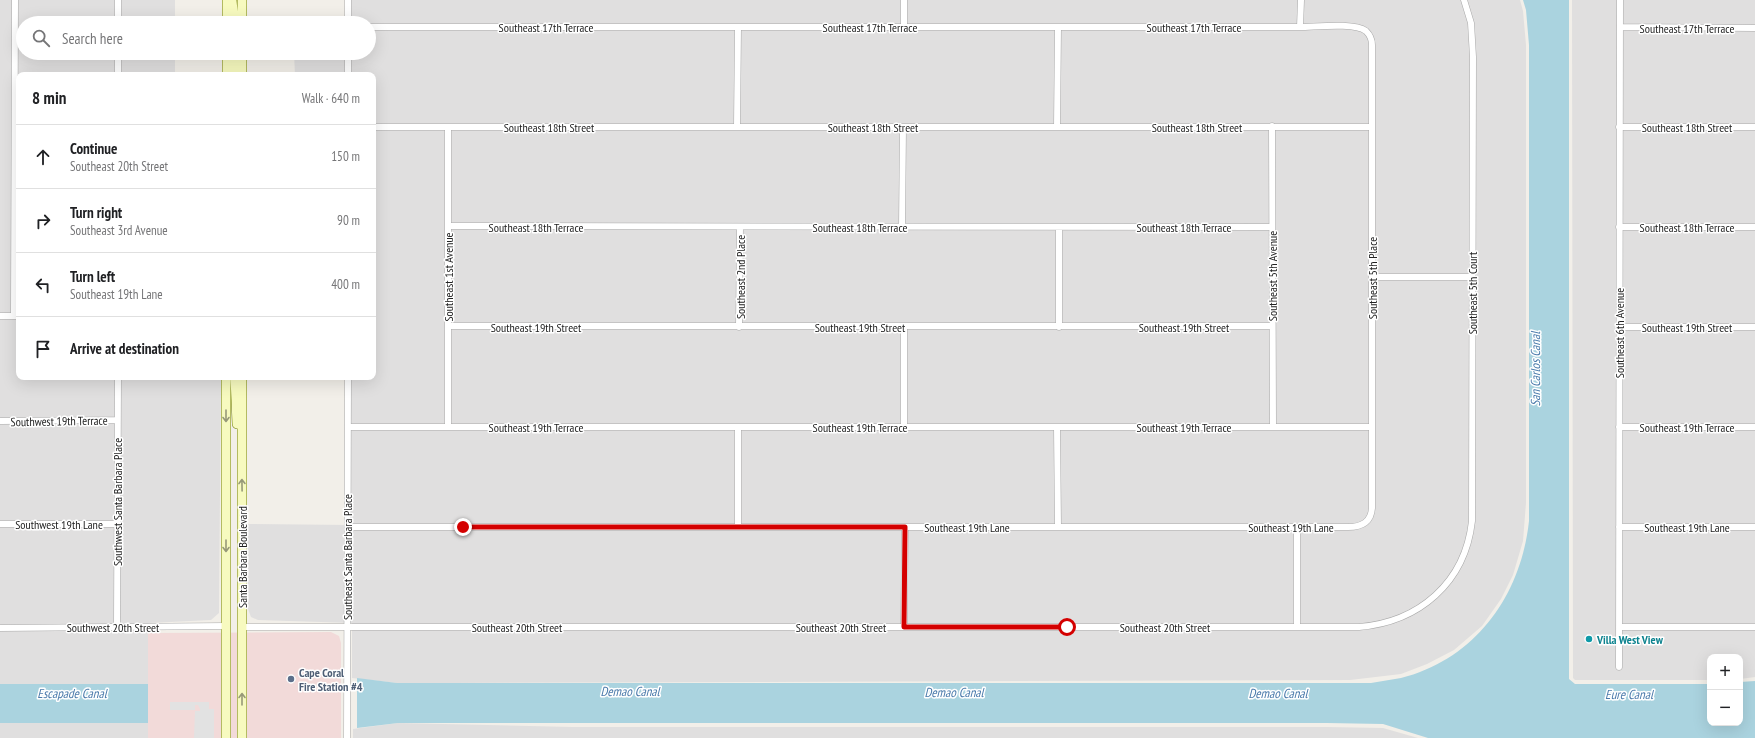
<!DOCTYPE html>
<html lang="en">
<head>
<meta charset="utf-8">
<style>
  :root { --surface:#fff; --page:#f2f2f2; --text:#202124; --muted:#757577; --line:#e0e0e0 }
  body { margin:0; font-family:"PT Sans Narrow",sans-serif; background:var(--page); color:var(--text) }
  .controls { position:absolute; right:12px; bottom:12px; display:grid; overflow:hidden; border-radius:8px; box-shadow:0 4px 16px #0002 }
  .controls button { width:36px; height:36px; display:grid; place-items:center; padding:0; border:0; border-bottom:1px solid var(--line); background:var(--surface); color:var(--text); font:20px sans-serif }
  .stop { position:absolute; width:12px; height:12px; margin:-9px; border:3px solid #d40000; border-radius:50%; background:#fff }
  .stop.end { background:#d40000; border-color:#fff; box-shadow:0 1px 4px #0008 }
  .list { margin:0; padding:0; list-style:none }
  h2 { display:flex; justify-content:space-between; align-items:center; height:52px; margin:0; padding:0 16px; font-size:17px }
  h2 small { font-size:13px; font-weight:400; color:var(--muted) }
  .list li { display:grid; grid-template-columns:26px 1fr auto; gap:12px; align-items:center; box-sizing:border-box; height:64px; padding:0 16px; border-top:1px solid var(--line) }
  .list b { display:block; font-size:15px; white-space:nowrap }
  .list p { margin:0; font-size:13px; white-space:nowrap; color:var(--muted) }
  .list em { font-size:13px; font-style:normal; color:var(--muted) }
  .icon { flex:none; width:22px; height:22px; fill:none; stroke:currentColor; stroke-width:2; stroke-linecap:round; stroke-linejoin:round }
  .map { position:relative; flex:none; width:1755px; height:738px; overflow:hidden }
  .search { position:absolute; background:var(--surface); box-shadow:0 4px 16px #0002; left:16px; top:16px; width:360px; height:44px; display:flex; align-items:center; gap:10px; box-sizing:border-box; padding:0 14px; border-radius:22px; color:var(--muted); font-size:15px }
  .panel { position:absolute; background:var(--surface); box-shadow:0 4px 16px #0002; left:16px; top:72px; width:360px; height:308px; border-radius:8px }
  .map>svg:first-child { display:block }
</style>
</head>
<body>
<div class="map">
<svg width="1755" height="738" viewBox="0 0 1755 738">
  <rect width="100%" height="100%" fill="#f2efe9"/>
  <!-- residential -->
  <path fill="#e0dfdf" d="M0,0H175V23H23V53H175V75H19V377H221L219,613L211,620L149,623L148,684H0Z
    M348,0H1520L1523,11L1526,45V503L1523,541L1513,575L1501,599L1482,626L1454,650L1427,664L1401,674L1350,680L453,683H397L352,678V623L258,620L251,617L248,609L247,524L350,525V377H373V75H295L294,53H369V23H348Z
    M1572,0H1755V677L1740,679V657H1710V680H1575L1573,678Z
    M0,723H148V738H0Z
    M398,723L572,727H1327L1383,728L1418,738H353V729Z"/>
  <!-- commercial -->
  <path fill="#f2dad9" d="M331,632L339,636L341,643V738H148V633Z"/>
  <!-- parking -->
  <path fill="#e2e2e2" d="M170,702H209V709H214V738H194L195,711H200V709L198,705H195V710H170Z"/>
  <!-- water -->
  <path fill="#aad3df" d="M1523,0H1569V679L1575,684H1710V723H1740V682L1755,681V738H1428L1383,724L1327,723H398L357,728V678L397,683H1371C1381,681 1391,680 1401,678C1476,659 1521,595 1529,521V45L1526,10Z
    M0,684H148V723H0Z"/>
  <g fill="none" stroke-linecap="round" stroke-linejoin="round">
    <!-- street casing -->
    <g stroke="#a9a9a9" stroke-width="7">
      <path id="street" d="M118,0V23
        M348,0V23
        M904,27V0
        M1300,27L1301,0
        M1620,27L1755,28
        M118,53V75
        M348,75V53
        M737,126L738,27
        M1272,126L1273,427
        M373,127H1372
        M1057,127L1058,27
        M1619,127H1755
        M448,226L1272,227
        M902,227L903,127
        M1059,227V327
        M1619,227H1755
        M1372,277H1472
        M0,316H19
        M14,316L15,0
        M448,326H1272
        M739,327L740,227
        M904,327V426
        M1619,327H1755
        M0,421L117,420
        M448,426V128
        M348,427H1372
        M1057,427L1058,527
        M1619,427H1755
        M0,524H117
        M348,527H1348C1362,527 1371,522 1372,508V45C1372,40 1370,35 1366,31C1354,22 1315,27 1300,27H369
        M738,527V427
        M1297,527V627
        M1619,527H1755
        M117,627L118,377
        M242,627H1359C1419,622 1465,583 1472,521L1473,57L1471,23L1464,0
        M904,627L905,527
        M1619,627H1755
        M0,628L226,626
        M1619,667L1620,0
        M347,738L348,377"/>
    </g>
    <!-- secondary casing -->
    <g stroke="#707d05" stroke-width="10">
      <path id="secondary" d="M232,0L234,23
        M227,23V0
        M242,23V0
        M234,53V75
        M227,75V53
        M242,75V53
        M226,377V738
        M235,377L237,424
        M242,377V738"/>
    </g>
    <!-- street -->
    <use href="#street" stroke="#fff" stroke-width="6"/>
    <!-- secondary -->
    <use href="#secondary" stroke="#f7fabf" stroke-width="9"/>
  </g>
  <!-- one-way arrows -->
  <defs><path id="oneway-shaft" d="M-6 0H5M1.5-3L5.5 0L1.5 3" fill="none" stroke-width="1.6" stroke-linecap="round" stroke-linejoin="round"/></defs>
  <g stroke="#979978">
    <use href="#oneway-shaft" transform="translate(226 416) rotate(90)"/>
    <use href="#oneway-shaft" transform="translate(242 485) rotate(-91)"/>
    <use href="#oneway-shaft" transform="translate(226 546) rotate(90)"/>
    <use href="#oneway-shaft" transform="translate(242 699) rotate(-90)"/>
  </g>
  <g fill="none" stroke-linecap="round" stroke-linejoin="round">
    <!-- route -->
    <path stroke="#d40000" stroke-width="5" d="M463,527H905L904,627H1067"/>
  </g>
  <!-- markers -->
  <circle fill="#0f9aa8" stroke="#fff" stroke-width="1.5" cx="1589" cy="639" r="4"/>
  <circle fill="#5c6f8a" stroke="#fff" stroke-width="1.5" cx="291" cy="679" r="4"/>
  <g text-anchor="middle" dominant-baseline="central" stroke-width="3" stroke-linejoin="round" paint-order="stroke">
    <!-- street labels -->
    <g font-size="12" fill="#222" stroke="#fff">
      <text x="546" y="27">Southeast 17th Terrace</text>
      <text x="870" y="27">Southeast 17th Terrace</text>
      <text x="1194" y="27">Southeast 17th Terrace</text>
      <text x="1687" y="28">Southeast 17th Terrace</text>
      <text x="549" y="127">Southeast 18th Street</text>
      <text x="873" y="127">Southeast 18th Street</text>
      <text x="1197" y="127">Southeast 18th Street</text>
      <text x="1687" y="127">Southeast 18th Street</text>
      <text x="536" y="227">Southeast 18th Terrace</text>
      <text x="860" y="227">Southeast 18th Terrace</text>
      <text x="1184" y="227">Southeast 18th Terrace</text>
      <text x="1687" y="227">Southeast 18th Terrace</text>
      <text transform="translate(1272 276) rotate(-90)">Southeast 5th Avenue</text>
      <text transform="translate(448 277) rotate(-90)">Southeast 1st Avenue</text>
      <text transform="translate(740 277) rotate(-90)">Southeast 2nd Place</text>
      <text transform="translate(1372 278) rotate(-90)">Southeast 5th Place</text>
      <text transform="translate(1472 293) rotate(-90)">Southeast 5th Court</text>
      <text x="536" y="327">Southeast 19th Street</text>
      <text x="860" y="327">Southeast 19th Street</text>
      <text x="1184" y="327">Southeast 19th Street</text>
      <text x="1687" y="327">Southeast 19th Street</text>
      <text transform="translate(1619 333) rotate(-90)">Southeast 6th Avenue</text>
      <text transform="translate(59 421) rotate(-1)">Southwest 19th Terrace</text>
      <text x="536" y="427">Southeast 19th Terrace</text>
      <text x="860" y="427">Southeast 19th Terrace</text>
      <text x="1184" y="427">Southeast 19th Terrace</text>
      <text x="1687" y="427">Southeast 19th Terrace</text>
      <text transform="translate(117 502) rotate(-90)">Southwest Santa Barbara Place</text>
      <text x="59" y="524">Southwest 19th Lane</text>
      <text x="967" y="527">Southeast 19th Lane</text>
      <text x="1291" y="527">Southeast 19th Lane</text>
      <text x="1687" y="527">Southeast 19th Lane</text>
      <text transform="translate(242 557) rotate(-90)">Santa Barbara Boulevard</text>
      <text transform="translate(347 557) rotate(-90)">Southeast Santa Barbara Place</text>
      <text x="113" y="627">Southwest 20th Street</text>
      <text x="517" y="627">Southeast 20th Street</text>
      <text x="841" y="627">Southeast 20th Street</text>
      <text x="1165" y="627">Southeast 20th Street</text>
    </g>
    <!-- culture labels -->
    <g font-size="12" font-weight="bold" fill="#0d838f" stroke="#fff" text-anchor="start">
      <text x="1597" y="639">Villa West View</text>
    </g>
    <!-- service labels -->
    <g font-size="12" font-weight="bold" fill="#4e5e75" stroke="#fff" text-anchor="start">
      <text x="299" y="672">Cape Coral<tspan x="299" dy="14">Fire Station #4</tspan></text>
    </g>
    <!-- water labels -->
    <g font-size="13" font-style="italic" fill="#4a7aab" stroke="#fff">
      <text transform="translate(1535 369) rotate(-90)">San Carlos Canal</text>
      <text x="630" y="691">Demao Canal</text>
      <text x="954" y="692">Demao Canal</text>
      <text x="72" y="693">Escapade Canal</text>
      <text x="1278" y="693">Demao Canal</text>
      <text x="1629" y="694">Eure Canal</text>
    </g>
  </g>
</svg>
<div class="controls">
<button>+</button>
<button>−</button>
</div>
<div class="stop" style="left:1067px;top:627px"></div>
<div class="stop end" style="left:463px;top:527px"></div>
<div class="search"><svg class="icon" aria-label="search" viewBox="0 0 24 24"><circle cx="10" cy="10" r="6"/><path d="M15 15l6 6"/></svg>Search here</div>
<section class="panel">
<h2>8 min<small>Walk · 640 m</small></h2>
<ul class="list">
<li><svg class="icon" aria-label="ahead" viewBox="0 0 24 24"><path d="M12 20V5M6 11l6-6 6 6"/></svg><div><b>Continue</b><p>Southeast 20th Street</p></div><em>150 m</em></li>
<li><svg class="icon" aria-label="right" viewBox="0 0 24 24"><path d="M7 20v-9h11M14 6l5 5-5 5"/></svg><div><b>Turn right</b><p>Southeast 3rd Avenue</p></div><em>90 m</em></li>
<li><svg class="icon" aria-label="left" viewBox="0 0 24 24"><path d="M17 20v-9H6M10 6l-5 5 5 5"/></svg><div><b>Turn left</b><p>Southeast 19th Lane</p></div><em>400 m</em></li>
<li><svg class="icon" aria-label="arrive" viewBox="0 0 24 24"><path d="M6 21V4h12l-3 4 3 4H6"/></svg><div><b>Arrive at destination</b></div></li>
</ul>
</section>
</div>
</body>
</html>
